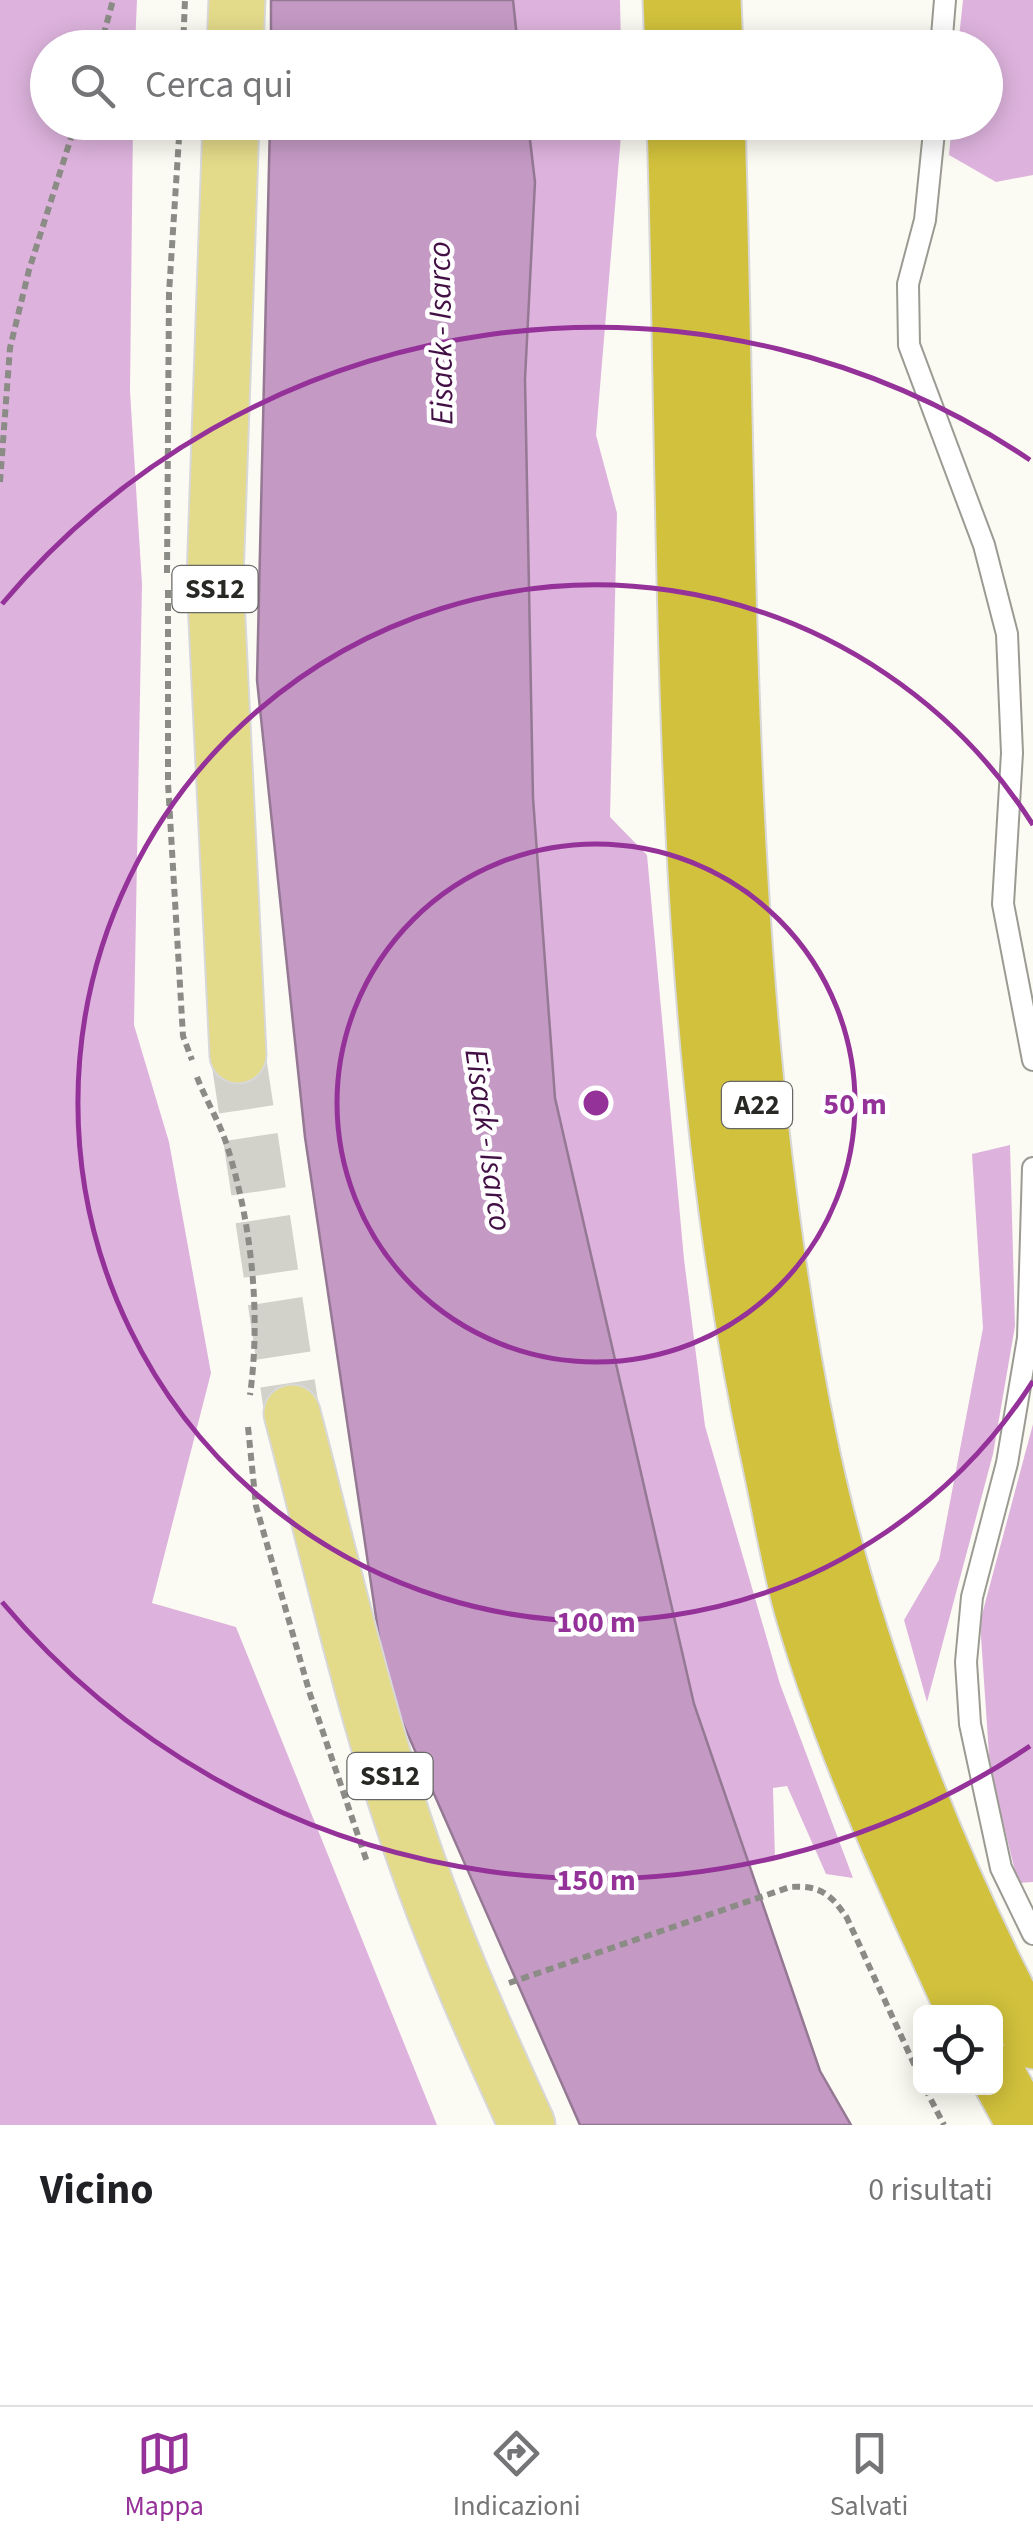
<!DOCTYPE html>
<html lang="it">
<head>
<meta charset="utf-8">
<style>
  :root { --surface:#fff; --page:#f6f6f6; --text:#202124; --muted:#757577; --line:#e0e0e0; --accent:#953299 }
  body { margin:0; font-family:"Source Sans 3",sans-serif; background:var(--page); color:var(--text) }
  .controls { position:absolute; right:30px; bottom:30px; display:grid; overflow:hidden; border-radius:15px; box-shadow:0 5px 25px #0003 }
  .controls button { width:90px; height:90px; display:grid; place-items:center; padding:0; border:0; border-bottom:2px solid var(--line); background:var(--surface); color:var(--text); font:50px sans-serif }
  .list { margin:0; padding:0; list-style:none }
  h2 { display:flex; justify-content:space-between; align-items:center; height:130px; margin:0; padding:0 40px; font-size:42px }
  h2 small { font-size:32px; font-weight:400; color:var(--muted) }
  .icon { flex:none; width:55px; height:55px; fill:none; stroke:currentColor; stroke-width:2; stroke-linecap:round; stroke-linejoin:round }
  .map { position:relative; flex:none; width:1033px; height:2125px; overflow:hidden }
  .search { position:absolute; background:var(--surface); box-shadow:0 5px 25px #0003; left:30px; right:30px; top:30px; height:110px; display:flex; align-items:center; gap:25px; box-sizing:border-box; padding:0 35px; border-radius:55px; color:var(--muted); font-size:38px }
  .sheet { height:280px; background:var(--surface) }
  nav { display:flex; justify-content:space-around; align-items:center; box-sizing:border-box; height:140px; border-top:2px solid var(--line); background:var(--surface); font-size:28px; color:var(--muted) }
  nav a { display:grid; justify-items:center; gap:5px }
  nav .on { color:var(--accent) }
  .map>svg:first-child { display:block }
</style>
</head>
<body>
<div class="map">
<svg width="1033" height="2125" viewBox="0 0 1033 2125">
  <rect width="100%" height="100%" fill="#fcfbf3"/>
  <!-- forest -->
  <path fill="#ddb3dd" d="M0,0H137L135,47L48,48V122L133,123L130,391L142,584L134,1025L169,1142L211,1373L152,1603L236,1627L437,2125H0Z
    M513,0H620L621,47H518Z
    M963,0H1033V175L996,182L949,155L952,123L986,122V48L958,47Z
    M528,123H622L596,435L617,513L610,817L647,855L684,1259L705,1426L780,1684L853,1878L826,1874L787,1786L773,1788L775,1859L749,1866L694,1704L555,1098L533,798L525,379L535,182Z
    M1010,1145L1015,1326L993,1454L927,1702L904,1620L939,1560L983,1328L972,1154Z
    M1033,1424V1882L1018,1883L990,1770L980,1622Z"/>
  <!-- water -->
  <path fill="#c49ac4" stroke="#957894" stroke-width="2.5" d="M271,0H513L518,47H271Z
    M270,123H528L535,182L525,379L533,798L555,1098L694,1704L820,2071L851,2125H580L386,1685L305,1137L257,680Z"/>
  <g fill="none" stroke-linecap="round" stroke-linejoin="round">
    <!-- primary-tunnel -->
    <path stroke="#d2d1ca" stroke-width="55" stroke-dasharray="55 28" stroke-linecap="butt" d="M238,1055L292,1413"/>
    <!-- service casing -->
    <g stroke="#9b9b93" stroke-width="24">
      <path id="service" d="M941,48L945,0
        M935,122L925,220L908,284L909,345L984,545L1007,634L1012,753L1003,904L1033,1060
        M1033,1168L1028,1338L1007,1463L972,1597L966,1662L970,1724L1001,1868L1033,1934"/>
    </g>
    <!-- primary casing -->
    <g stroke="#d8d8d8" stroke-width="59">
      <path id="primary" d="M235,48L237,0
        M231,122L215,579L238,1055
        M292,1413C331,1562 365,1714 416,1859C448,1950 487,2037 527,2125"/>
    </g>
    <!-- motorway casing -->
    <g stroke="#d8d8d8" stroke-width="59">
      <path id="motorway" d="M671,0L673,48
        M713,0L715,48
        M675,122C689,566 675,1020 769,1456C780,1506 788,1558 802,1608C842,1747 905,1881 965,2012
        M717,122C731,561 720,1009 809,1441C850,1639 937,1864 1033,2041
        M996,2072L1025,2125"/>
    </g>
    <!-- path -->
    <path stroke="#8c8c86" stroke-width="6" stroke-dasharray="8 5" stroke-linecap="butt" d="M100,48L113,0
      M183,48L185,0
      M0,482L10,348L29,270L76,122
      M167,573L169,293L180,122
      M168,590V783L183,1036L192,1060
      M197,1077C206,1101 221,1124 228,1149C252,1226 261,1315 250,1395
      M248,1427L256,1506L310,1694L367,1862
      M509,1983L790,1887C820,1885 831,1894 847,1918L920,2077
      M925,2088L944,2125"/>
    <!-- service -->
    <use href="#service" stroke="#fff" stroke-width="20"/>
    <!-- primary -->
    <use href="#primary" stroke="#e3da8a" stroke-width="55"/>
    <!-- motorway -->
    <use href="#motorway" stroke="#d1c13c" stroke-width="55"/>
  </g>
  <!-- distance rings -->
  <g fill="none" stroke="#953299" stroke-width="5">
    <circle cx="596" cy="1103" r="259"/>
    <path d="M1033 1381A518 518 0 1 1 1033 825"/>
    <path d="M1030 1746A776 776 0 0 1 2 1602M2 604A776 776 0 0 1 1030 460"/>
  </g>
  <g text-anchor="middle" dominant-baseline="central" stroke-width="9" stroke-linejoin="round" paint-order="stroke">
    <!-- shield labels -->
    <g fill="#fff" stroke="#686866" stroke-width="2.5">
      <rect x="172.5" y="566" width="85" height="46" rx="8"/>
      <rect x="722" y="1082" width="70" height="46" rx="8"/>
      <rect x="347.5" y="1753" width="85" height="46" rx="8"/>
    </g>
    <g font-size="28" font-weight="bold" fill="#282825">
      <text x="215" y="589">SS12</text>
      <text x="757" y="1105">A22</text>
      <text x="390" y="1776">SS12</text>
    </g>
    <!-- water labels -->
    <g font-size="32" font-style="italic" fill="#431045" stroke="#fff">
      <text transform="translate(441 333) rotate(-91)">Eisack - Isarco</text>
      <text transform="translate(488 1140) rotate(82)">Eisack - Isarco</text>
    </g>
  </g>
  <circle cx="596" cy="1103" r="15" fill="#953299" stroke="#fff" stroke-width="5"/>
  <g font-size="30" text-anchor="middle" font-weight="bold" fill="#953299" stroke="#fff" stroke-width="9" stroke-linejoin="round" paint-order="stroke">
    <text x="855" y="1114">50 m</text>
    <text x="596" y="1632">100 m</text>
    <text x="596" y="1890">150 m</text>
  </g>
</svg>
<div class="controls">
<button><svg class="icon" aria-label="locate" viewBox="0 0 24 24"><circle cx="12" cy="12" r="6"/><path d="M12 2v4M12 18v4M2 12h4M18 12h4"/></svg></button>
</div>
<div class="search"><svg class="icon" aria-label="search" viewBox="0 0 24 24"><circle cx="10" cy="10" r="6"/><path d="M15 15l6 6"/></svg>Cerca qui</div>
</div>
<section class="sheet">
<h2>Vicino<small>0 risultati</small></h2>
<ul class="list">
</ul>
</section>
<nav>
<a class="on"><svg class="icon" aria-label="map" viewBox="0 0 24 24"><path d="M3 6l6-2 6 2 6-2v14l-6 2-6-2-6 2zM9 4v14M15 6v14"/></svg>Mappa</a>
<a><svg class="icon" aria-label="directions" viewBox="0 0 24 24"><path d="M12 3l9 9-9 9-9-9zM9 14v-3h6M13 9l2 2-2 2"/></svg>Indicazioni</a>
<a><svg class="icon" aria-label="saved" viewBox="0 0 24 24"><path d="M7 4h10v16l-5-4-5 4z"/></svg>Salvati</a>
</nav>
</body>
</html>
